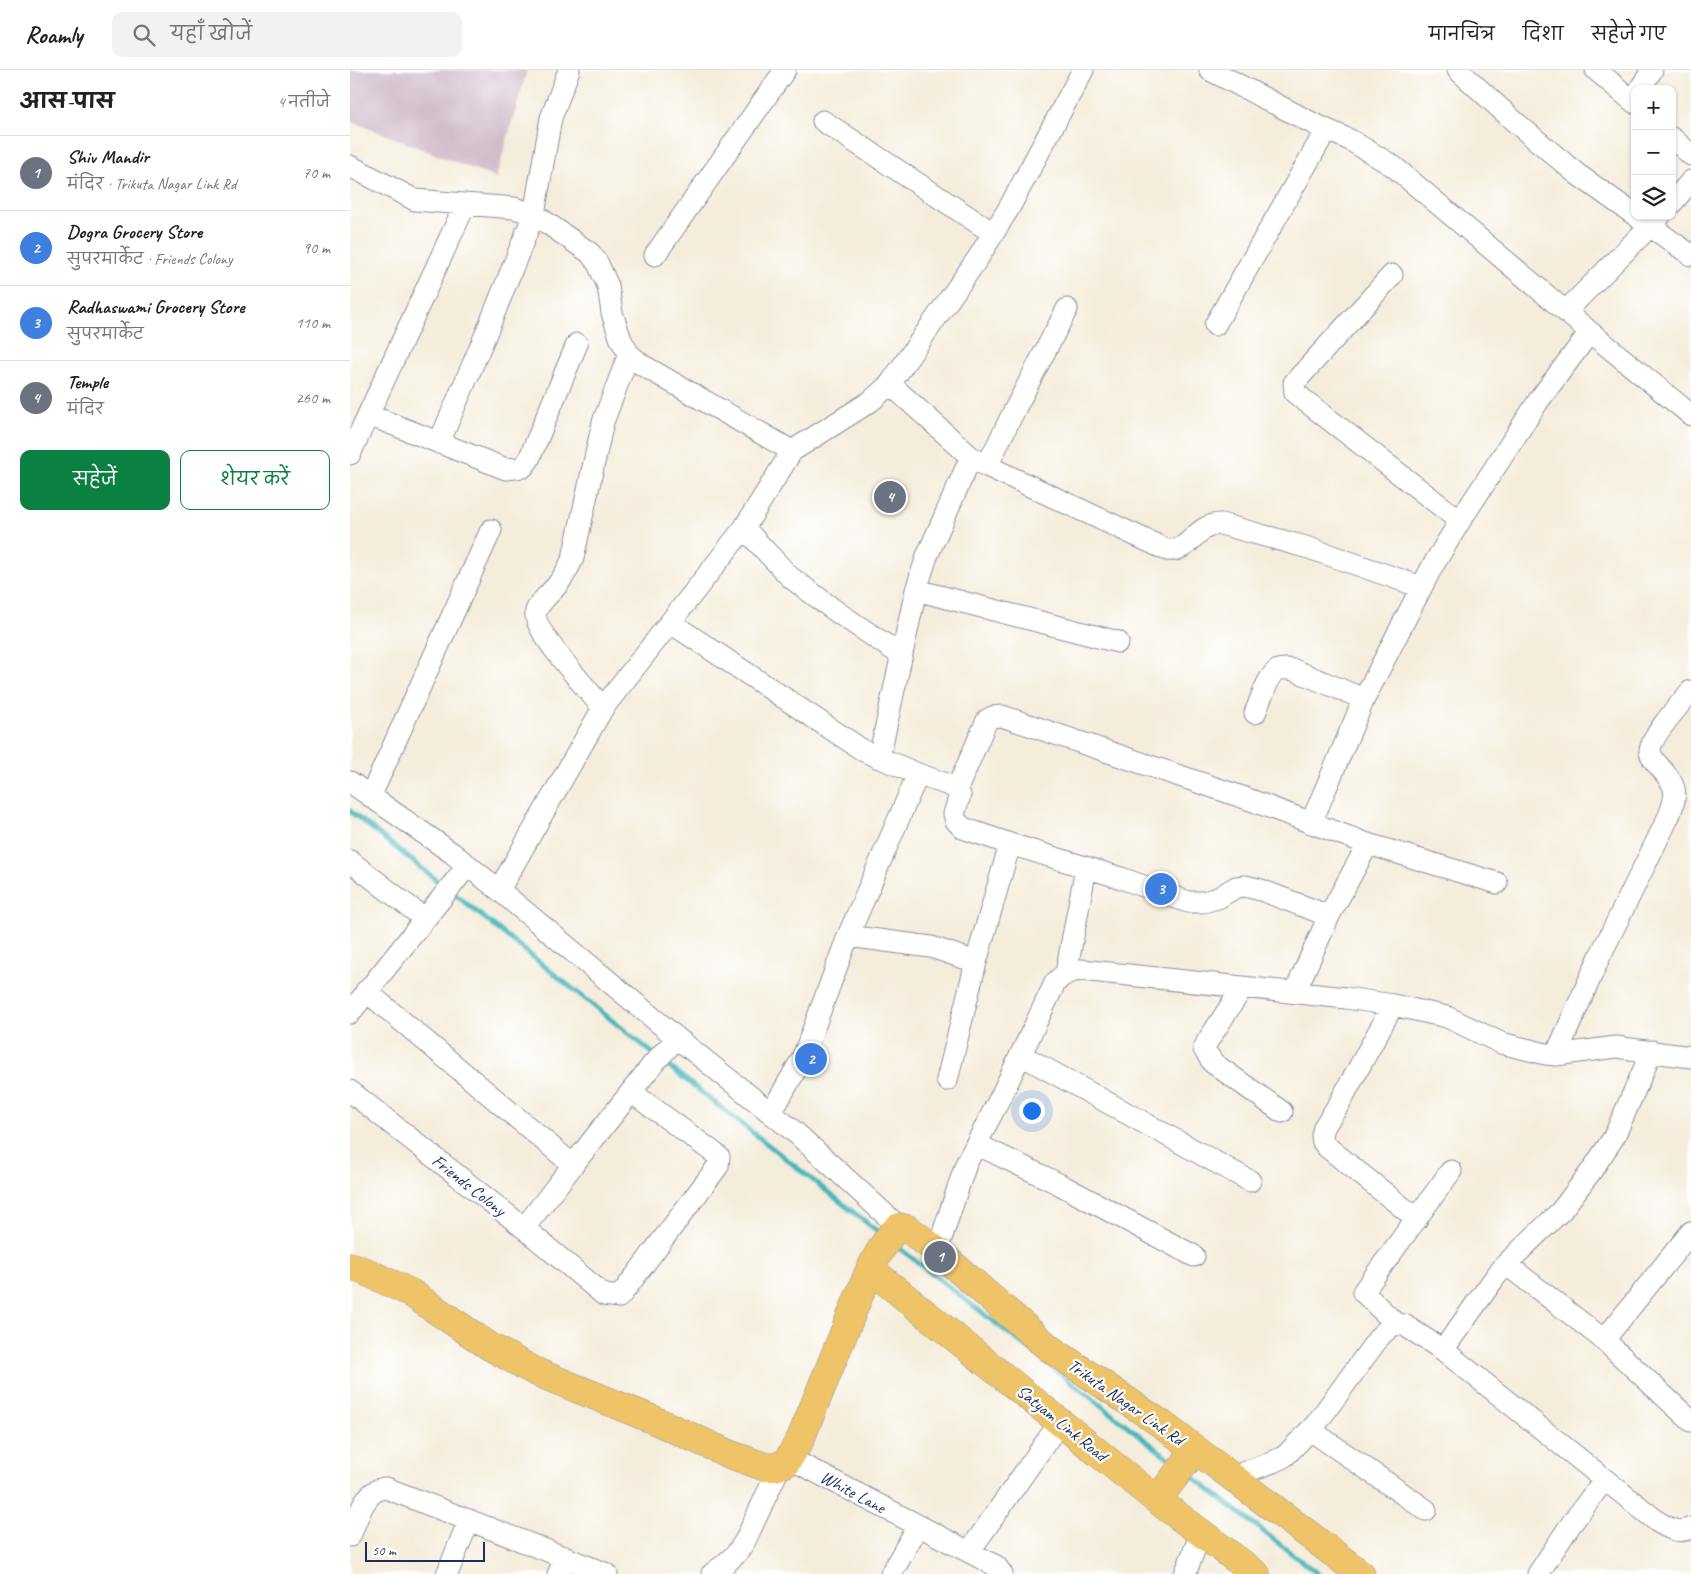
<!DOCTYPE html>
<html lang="hi">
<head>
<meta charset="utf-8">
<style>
  :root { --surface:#fff; --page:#f2f2f2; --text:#202124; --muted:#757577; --line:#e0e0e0; --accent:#0b8043 }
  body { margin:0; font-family:Caveat,"Playpen Sans Deva",sans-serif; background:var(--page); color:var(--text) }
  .controls { position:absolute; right:15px; top:15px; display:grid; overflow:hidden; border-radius:10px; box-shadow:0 1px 4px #0004 }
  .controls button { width:45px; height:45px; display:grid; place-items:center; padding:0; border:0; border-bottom:1px solid var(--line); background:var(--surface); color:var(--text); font:25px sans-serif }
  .scale { position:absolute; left:15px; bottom:12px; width:120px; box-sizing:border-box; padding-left:5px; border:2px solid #1b2f5e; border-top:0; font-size:14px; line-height:18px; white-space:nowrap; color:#1b2f5e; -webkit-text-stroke:4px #fff; paint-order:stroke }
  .you { position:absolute; left:681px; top:1040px; width:18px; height:18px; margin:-12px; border:4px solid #fff; border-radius:50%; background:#1a73e8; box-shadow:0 0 0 8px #1a73e833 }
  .badge { display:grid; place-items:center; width:32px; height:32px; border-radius:50%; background:var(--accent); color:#fff; font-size:16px; font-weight:700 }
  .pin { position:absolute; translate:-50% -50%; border:2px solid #fff; box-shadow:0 1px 5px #0006 }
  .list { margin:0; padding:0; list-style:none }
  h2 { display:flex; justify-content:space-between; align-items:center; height:65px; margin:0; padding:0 20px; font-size:21px }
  h2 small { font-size:16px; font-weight:400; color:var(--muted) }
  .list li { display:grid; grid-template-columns:32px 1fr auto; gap:15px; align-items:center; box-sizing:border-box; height:75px; padding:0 20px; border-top:1px solid var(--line) }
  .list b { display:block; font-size:19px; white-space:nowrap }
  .list p { margin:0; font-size:16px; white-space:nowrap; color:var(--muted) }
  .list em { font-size:16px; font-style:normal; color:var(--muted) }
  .actions { display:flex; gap:10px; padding:15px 20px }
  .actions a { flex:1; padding:11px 0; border:1px solid var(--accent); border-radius:10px; text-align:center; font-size:18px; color:var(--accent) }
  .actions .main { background:var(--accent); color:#fff }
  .icon { flex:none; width:28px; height:28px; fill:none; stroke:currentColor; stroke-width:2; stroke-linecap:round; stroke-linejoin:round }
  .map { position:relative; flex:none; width:1341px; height:1504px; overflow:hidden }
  header { display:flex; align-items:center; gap:30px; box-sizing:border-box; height:70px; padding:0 25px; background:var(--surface); border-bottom:1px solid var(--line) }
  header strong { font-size:24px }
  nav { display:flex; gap:28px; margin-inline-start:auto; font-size:18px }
  .search { width:350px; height:45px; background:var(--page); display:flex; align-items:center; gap:12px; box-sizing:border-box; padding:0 18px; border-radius:10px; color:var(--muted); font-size:19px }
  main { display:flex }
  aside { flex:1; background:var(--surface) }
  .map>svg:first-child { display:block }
</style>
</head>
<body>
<header>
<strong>Roamly</strong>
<div class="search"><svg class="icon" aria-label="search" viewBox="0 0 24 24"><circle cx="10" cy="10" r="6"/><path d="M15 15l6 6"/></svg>यहाँ खोजें</div>
<nav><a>मानचित्र</a><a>दिशा</a><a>सहेजे गए</a></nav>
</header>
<main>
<aside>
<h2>आस-पास<small>4 नतीजे</small></h2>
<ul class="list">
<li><span class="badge" style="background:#6b7280">1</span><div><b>Shiv Mandir</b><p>मंदिर · Trikuta Nagar Link Rd</p></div><em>70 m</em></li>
<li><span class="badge" style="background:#3f7fe0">2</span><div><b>Dogra Grocery Store</b><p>सुपरमार्केट · Friends Colony</p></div><em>90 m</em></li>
<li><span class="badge" style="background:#3f7fe0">3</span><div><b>Radhaswami Grocery Store</b><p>सुपरमार्केट</p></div><em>110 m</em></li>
<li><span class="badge" style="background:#6b7280">4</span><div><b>Temple</b><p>मंदिर</p></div><em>260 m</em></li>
</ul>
<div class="actions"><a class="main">सहेजें</a><a>शेयर करें</a></div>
</aside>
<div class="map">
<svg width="1341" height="1504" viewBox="0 0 1341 1504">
  <rect width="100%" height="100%" fill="#fff"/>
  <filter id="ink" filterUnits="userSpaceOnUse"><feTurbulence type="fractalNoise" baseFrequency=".02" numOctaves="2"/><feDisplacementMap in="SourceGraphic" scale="10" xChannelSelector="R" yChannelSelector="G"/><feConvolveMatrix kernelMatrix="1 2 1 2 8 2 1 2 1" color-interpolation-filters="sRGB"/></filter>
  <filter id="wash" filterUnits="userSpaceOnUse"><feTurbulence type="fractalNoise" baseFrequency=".0096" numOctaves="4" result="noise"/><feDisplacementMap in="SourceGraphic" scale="20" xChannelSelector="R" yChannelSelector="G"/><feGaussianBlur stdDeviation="1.12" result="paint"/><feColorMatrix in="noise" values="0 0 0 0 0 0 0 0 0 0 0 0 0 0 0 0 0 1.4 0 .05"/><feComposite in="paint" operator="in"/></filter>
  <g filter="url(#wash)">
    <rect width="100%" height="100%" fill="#f5eddb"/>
    <!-- industrial -->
    <path fill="#d1bdcb" d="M0,0H177L146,108L0,51Z"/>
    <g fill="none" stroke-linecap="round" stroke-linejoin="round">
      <!-- stream -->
      <path stroke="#45b5bb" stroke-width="5" d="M0,741L95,817
        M102,822L304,984
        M312,991L531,1164
        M544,1174L685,1284
        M694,1291L825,1393
        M838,1403L968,1504"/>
    </g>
  </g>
  <g filter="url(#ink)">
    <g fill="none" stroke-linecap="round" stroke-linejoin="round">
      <!-- minor casing -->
      <g stroke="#888e9c" stroke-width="23">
        <path id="minor" d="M860,0L964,54L1000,70L1043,96L1240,262L1341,345
          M1108,0L1165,52L1227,104L1285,145
          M1246,0L1285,33
          M1290,19L1302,0
          M473,51L643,163
          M1322,68L1341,85
          M0,96L65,130L164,138L184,144L240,183L248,194L258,216L262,243L271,270L279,284L253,352L223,488C219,497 214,506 208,514C201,523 190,531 186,541C181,559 240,622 253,638
          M1322,133L1341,111
          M1290,149L1341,185
          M305,185L435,0
          M1042,205L944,313L945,323L1110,451
          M1216,241L1310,146
          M865,255L976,60
          M279,284L292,295L442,381
          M540,314L621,387L637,396L817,480C841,483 844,454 871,454L959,478L1071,517
          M19,345L156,399L173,397L179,389L227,274
          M89,373L135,266L184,144L201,48L219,0
          M0,384L115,135
          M637,396L665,339L717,239
          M394,458L440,507L487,542L551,585
          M566,520L577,486L621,387
          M321,553L514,681L568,704L599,715L607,719L610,725L604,744L606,751L613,758L660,774L771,808L838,832H853L868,828L886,817L895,816L911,820L979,846
          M905,643C910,632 918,605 928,600C933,598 939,599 944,600L1014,629
          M529,688L566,520L768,572
          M0,712L102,783L149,820L327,968L446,1063L549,1157
          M607,719L637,650L642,647L652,646L895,728L1018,774L1147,813
          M21,725L141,460
          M961,753L1014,629L1082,497L1110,451L1189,330L1240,262
          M0,791L75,849
          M149,820L253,638L394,458L442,381L521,331L540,314L628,188L659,138L733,0
          M498,866L581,877L626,892
          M716,903L736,798
          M893,917L857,972L854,979L863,993L932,1042
          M16,921L223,1095L303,994L327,968
          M945,922L979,846L1018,774
          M1043,935L989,1034L974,1057L972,1065L973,1072L977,1077L1067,1149
          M0,943L118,795
          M671,985L900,1111
          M1206,985L1249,888L1319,746C1329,720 1326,716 1308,695C1305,692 1301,686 1300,682C1299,668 1332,632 1341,621
          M597,1010L626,892L660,774
          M0,1021L174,1158L223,1095
          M421,1043L453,987L498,866L568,704
          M626,1074L709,1114L844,1186
          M1101,1101L1013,1222L1046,1254L1054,1255L1093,1280L1308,1452C1320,1459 1328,1464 1341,1458
          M174,1158L254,1225L269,1227L274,1221L368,1096L369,1087L363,1082L281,1022
          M587,1181L616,1094L652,1024L705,913C713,904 720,901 731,900L996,928L1043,935L1097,947L1151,973L1196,984L1206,985L1266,977L1341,987
          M1156,1194L1254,1270L1341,1351
          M1046,1254L1039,1258L1030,1266L966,1354L965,1359L969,1366L1076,1440
          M1254,1270L1341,1162
          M1093,1280L1146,1206L1156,1194L1211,1141L1242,1100L1264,1067L1302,981
          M439,1388L646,1496L652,1504
          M882,1407L923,1392L935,1386L966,1354
          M0,1466C7,1450 15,1418 36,1418L257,1504
          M619,1482L710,1352
          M97,1504L119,1450
          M208,1504L216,1487
          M362,1504L374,1495L386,1484L395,1471L430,1396
          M541,1504L568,1456
          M835,1504L851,1463
          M1188,1504L1219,1457L1254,1410"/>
      </g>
      <!-- major casing -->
      <g stroke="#888e9c" stroke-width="29">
        <path id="major" d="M0,1196L19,1203L61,1223L139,1276L184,1301L304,1350L379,1384L415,1397H425L436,1393L450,1370L520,1199C527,1187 538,1164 549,1157L558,1159L587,1181L699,1278L813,1355L1011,1504
          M520,1199L803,1427L906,1504
          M807,1430L845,1380"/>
      </g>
      <!-- minor -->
      <use href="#minor" stroke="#fff" stroke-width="21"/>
      <!-- major -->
      <use href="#major" stroke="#efc469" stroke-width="28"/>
    </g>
  </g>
  <g text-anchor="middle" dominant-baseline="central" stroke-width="4.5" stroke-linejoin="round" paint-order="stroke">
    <!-- street labels -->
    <g font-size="18" fill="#1b2f5e" stroke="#fff">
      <text transform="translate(119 1115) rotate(38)">Friends Colony</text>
      <text transform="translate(776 1332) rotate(35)">Trikuta Nagar Link Rd</text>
      <text transform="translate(712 1353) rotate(39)">Satyam Link Road</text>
      <text transform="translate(503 1422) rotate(28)">White Lane</text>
    </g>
  </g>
</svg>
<div class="controls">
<button>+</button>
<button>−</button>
<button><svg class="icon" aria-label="layers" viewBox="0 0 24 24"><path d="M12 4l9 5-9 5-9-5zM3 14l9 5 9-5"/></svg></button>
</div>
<div class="scale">50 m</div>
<div class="you"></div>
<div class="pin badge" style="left:590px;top:1187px;background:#6b7280">1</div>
<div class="pin badge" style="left:461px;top:989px;background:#3f7fe0">2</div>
<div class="pin badge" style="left:811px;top:819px;background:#3f7fe0">3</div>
<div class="pin badge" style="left:540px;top:427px;background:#6b7280">4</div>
</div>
</main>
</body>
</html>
